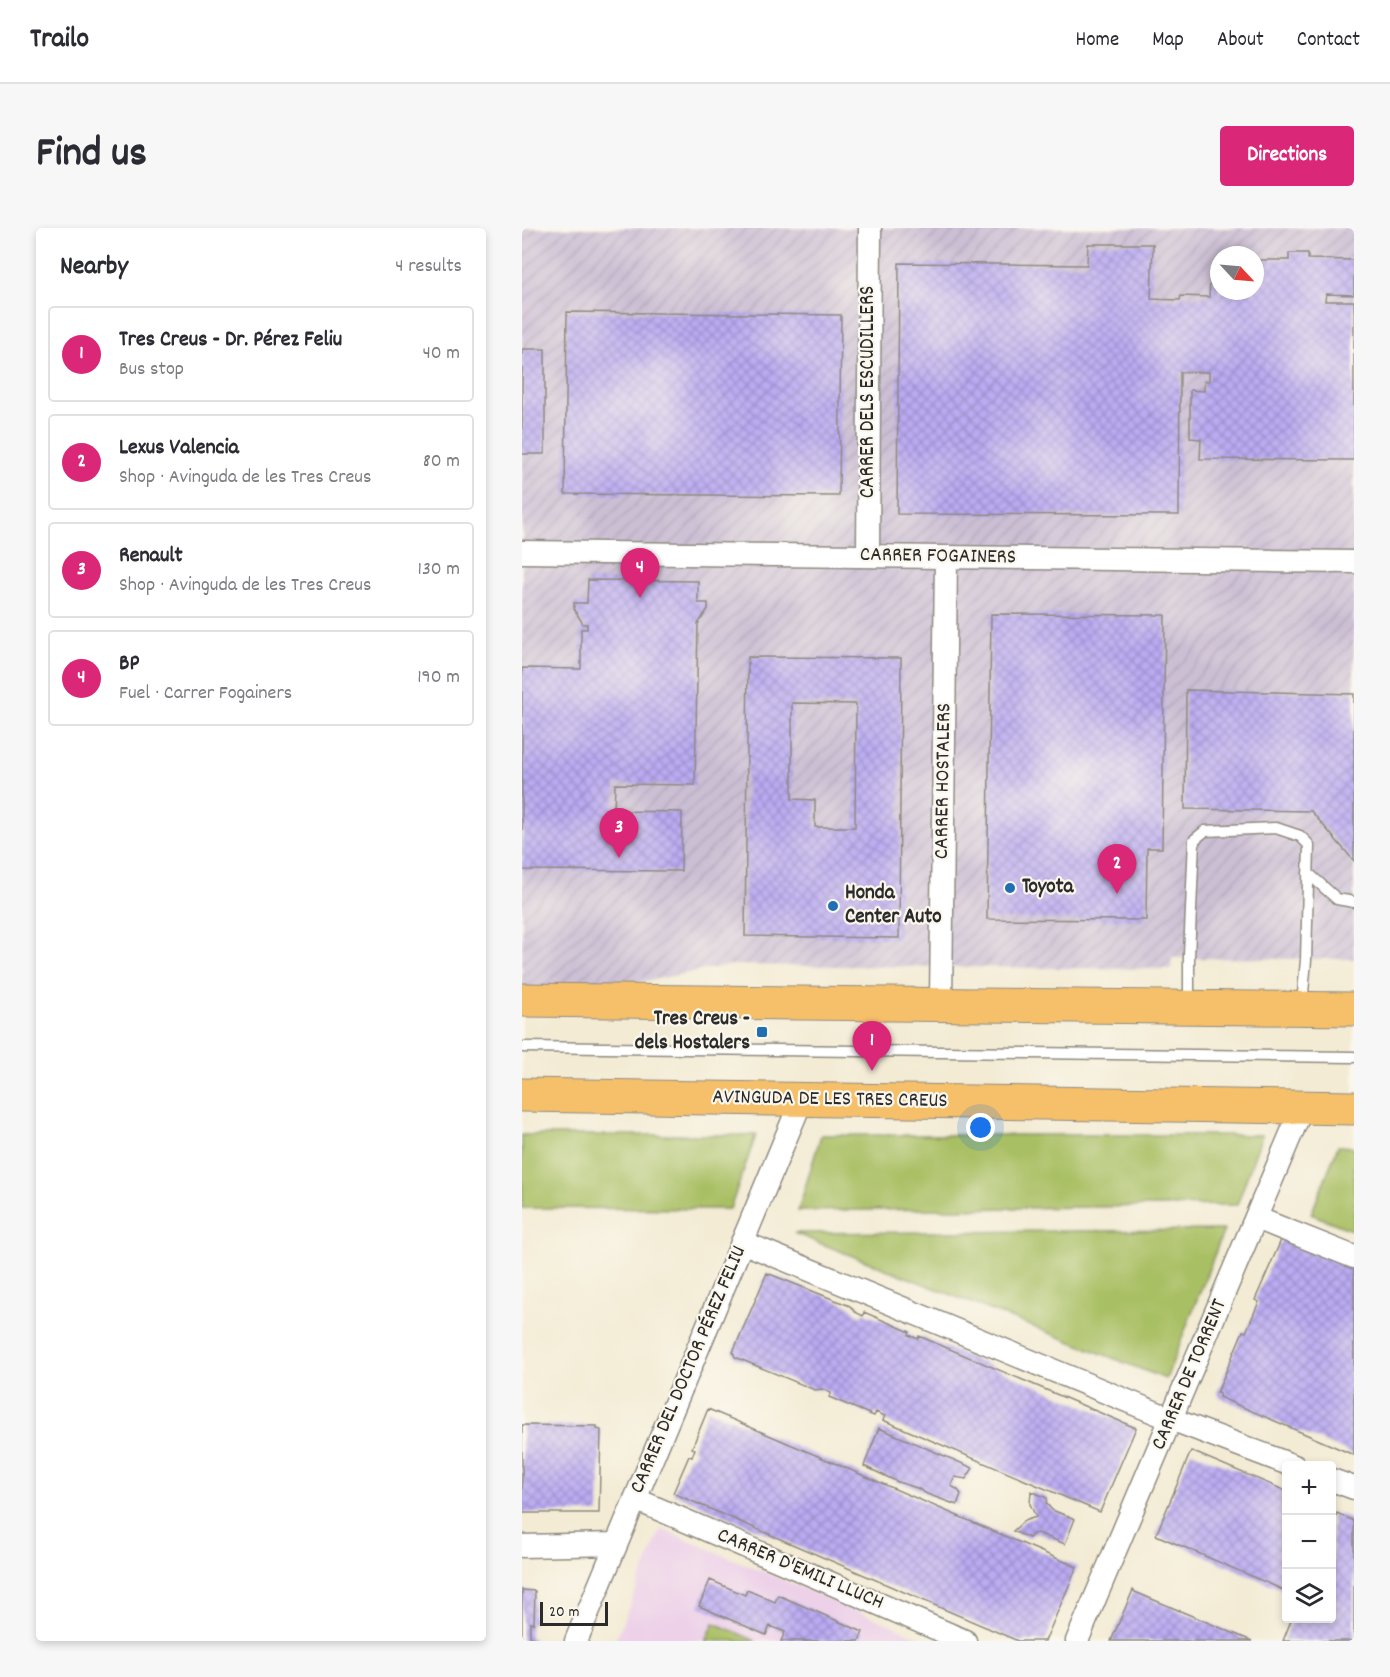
<!DOCTYPE html>
<html lang="en">
<head>
<meta charset="utf-8">
<style>
  :root { --surface:#fff; --page:#f7f7f7; --text:#2b2b33; --muted:#7c7c81; --line:#e1e1e2; --accent:#db2777 }
  body { margin:0; font-family:Dekko,sans-serif; background:var(--page); color:var(--text) }
  .controls { position:absolute; right:18px; bottom:18px; display:grid; overflow:hidden; border-radius:6px; box-shadow:0 3px 9px #0003 }
  .controls button { width:54px; height:54px; display:grid; place-items:center; padding:0; border:0; border-bottom:2px solid var(--line); background:var(--surface); color:var(--text); font:30px sans-serif }
  .compass { position:absolute; left:688px; top:18px; width:54px; height:54px; border-radius:50%; background:var(--surface); box-shadow:0 3px 9px #0003; rotate:116deg }
  .scale { position:absolute; left:18px; bottom:15px; width:68px; box-sizing:border-box; padding-left:6px; border:3px solid #2b2b2b; border-top:0; font-size:16px; line-height:21px; white-space:nowrap; color:#2b2b2b; -webkit-text-stroke:4px #fbf7ec; paint-order:stroke }
  .you { position:absolute; left:459px; top:900px; width:21px; height:21px; margin:-15px; border:4px solid #fff; border-radius:50%; background:#1a73e8; box-shadow:0 0 0 9px #1a73e833 }
  .badge { display:grid; place-items:center; width:39px; height:39px; border-radius:50%; background:var(--accent); color:#fff; font-size:20px; font-weight:700 }
  .pin { position:absolute; translate:-50% -50px; filter:drop-shadow(0 2px 3px #0008) }
  .pin::after { content:''; position:absolute; top:32px; width:21px; height:18px; background:inherit; clip-path:polygon(0 0,100% 0,50% 100%) }
  .list { margin:0; padding:0; list-style:none }
  h2 { display:flex; justify-content:space-between; align-items:center; height:78px; margin:0; padding:0 24px; font-size:26px }
  h2 small { font-size:20px; font-weight:400; color:var(--muted) }
  .list li { display:grid; grid-template-columns:39px 1fr auto; gap:18px; align-items:center; box-sizing:border-box; height:96px; margin:0 12px 12px; padding:0 12px; border:2px solid var(--line); border-radius:6px }
  .list b { display:block; font-size:22px; white-space:nowrap }
  .list p { margin:0; font-size:20px; white-space:nowrap; color:var(--muted) }
  .list em { font-size:20px; font-style:normal; color:var(--muted) }
  .icon { flex:none; width:33px; height:33px; fill:none; stroke:currentColor; stroke-width:2; stroke-linecap:round; stroke-linejoin:round }
  .map { position:relative; flex:none; width:832px; height:1413px; overflow:hidden; border-radius:6px }
  header { display:flex; align-items:center; gap:36px; box-sizing:border-box; height:84px; padding:0 30px; background:var(--surface); border-bottom:2px solid var(--line) }
  header strong { font-size:28px }
  nav { display:flex; gap:33px; margin-inline-start:auto; font-size:21px }
  .intro { display:flex; align-items:center; justify-content:space-between; box-sizing:border-box; height:144px; padding:0 36px }
  h1 { margin:0; font-size:42px }
  .button { padding:15px 27px; border-radius:6px; background:var(--accent); color:#fff; font-size:21px; font-weight:700 }
  main { display:flex; gap:36px; padding:0 36px }
  aside { flex:1; background:var(--surface); border-radius:6px; box-shadow:0 3px 9px #0003 }
  .map>svg:first-child { display:block }
</style>
</head>
<body>
<header>
<strong>Trailo</strong>
<nav><a>Home</a><a>Map</a><a>About</a><a>Contact</a></nav>
</header>
<div class="intro"><h1>Find us</h1><a class="button">Directions</a></div>
<main>
<aside>
<h2>Nearby<small>4 results</small></h2>
<ul class="list">
<li><span class="badge">1</span><div><b>Tres Creus - Dr. Pérez Feliu</b><p>Bus stop</p></div><em>40 m</em></li>
<li><span class="badge">2</span><div><b>Lexus Valencia</b><p>Shop · Avinguda de les Tres Creus</p></div><em>80 m</em></li>
<li><span class="badge">3</span><div><b>Renault</b><p>Shop · Avinguda de les Tres Creus</p></div><em>130 m</em></li>
<li><span class="badge">4</span><div><b>BP</b><p>Fuel · Carrer Fogainers</p></div><em>190 m</em></li>
</ul>
</aside>
<div class="map">
<svg width="832" height="1413" viewBox="0 0 832 1413">
  <defs>
    <pattern id="industrial-furrows" width="10" height="10" patternUnits="userSpaceOnUse" patternTransform="scale(1.5)"><rect width="10" height="10" fill="#ccbfd4"/><path d="M-1 1l2-2M0 10L10 0M9 11l2-2" fill="none" stroke="#afa4b6"/></pattern>
    <pattern id="building-cross-hatch" width="8" height="8" patternUnits="userSpaceOnUse" patternTransform="scale(1.5)"><rect width="8" height="8" fill="#bbabf3"/><path d="M0 0l8 8M0 8l8-8" fill="none" stroke="#988bc5"/></pattern>
  </defs>
  <rect width="100%" height="100%" fill="#fbf7ec"/>
  <filter id="ink" filterUnits="userSpaceOnUse"><feTurbulence type="fractalNoise" baseFrequency=".0167" numOctaves="2"/><feDisplacementMap in="SourceGraphic" scale="12" xChannelSelector="R" yChannelSelector="G"/><feConvolveMatrix kernelMatrix="1 2 1 2 8 2 1 2 1" color-interpolation-filters="sRGB"/></filter>
  <filter id="wash" filterUnits="userSpaceOnUse"><feTurbulence type="fractalNoise" baseFrequency=".008" numOctaves="4" result="noise"/><feDisplacementMap in="SourceGraphic" scale="24" xChannelSelector="R" yChannelSelector="G"/><feGaussianBlur stdDeviation="1.35" result="paint"/><feColorMatrix in="noise" values="0 0 0 0 0 0 0 0 0 0 0 0 0 0 0 0 0 1.4 0 .05"/><feComposite in="paint" operator="in"/></filter>
  <g filter="url(#wash)">
    <rect width="100%" height="100%" fill="#f3ebd4"/>
    <!-- built -->
    <path fill="#edd1e9" d="M139,1301L407,1413H93Z"/>
    <!-- industrial -->
    <path fill="url(#industrial-furrows)" fill-rule="evenodd" d="M0,0H832V731L650,730L649,741L209,737L0,776ZM697,27H733V63H697Z"/>
    <!-- green -->
    <path fill="#a9bf63" stroke="#6a7547" stroke-width="1.5" d="M0,907H234L208,981L0,980Z
      M299,907H740L715,977L276,983Z
      M816,918L832,919V1003L789,986Z
      M702,1002L644,1151L272,1005Z
      M192,1395L234,1413H184Z"/>
    <g id="blocks">
      <!-- building -->
      <path fill="url(#building-cross-hatch)" fill-rule="evenodd" d="M566,16H631L629,71L658,72L659,68L687,69L688,53L697,54V63H733V32H767V25H786V31L832,32V67L804,66L803,73H832V232L678,231L679,211L668,210V162L682,163V153H687V144H658L657,287L375,286L377,35L565,37Z
        M45,84L319,87L317,268L43,266Z
        M0,121H23V226H0Z
        M66,352L176,353V375H186V381L176,396L173,557L93,556L92,583L160,584L159,643L0,642V440L59,441V401H65V396H61L52,381V375H65Z
        M469,386L643,387L640,620H625L624,692L465,691Z
        M226,429L379,430L377,710L223,708ZM270,475L334,476L333,599H293V572L270,571Z
        M664,462L832,466V633L789,583L663,581Z
        M760,1010L832,1036V1227L697,1169V1166L695,1165L721,1103L724,1104L736,1076L737,1074L733,1072Z
        M245,1045L328,1078L333,1084L341,1088L342,1084L388,1104L387,1107L396,1111L397,1108L614,1200L578,1284L361,1192L363,1188L354,1184L352,1188L307,1169L309,1165L300,1161L293,1162L213,1129L211,1124Z
        M186,1181L555,1339L523,1413H496L151,1265L167,1228L170,1229L173,1221L170,1220Z
        M0,1197L75,1198V1201L79,1202L77,1285H0Z
        M357,1200L451,1240L444,1251L433,1249L429,1258L435,1261L439,1266L435,1277L405,1266L395,1260L376,1254L342,1238Z
        M669,1223L764,1263V1363L634,1307Z
        M509,1263L525,1270L524,1275L530,1282L553,1291L543,1316L516,1305L511,1306L507,1310L491,1303L502,1293L514,1289L508,1276Z
        M810,1283L812,1284L811,1287L814,1288L815,1285L832,1293V1413H761L770,1390H810Z
        M188,1352L223,1367L225,1362L253,1374L256,1367L341,1404L337,1413H259L263,1404L248,1398L244,1407L177,1378Z
        M0,1362L13,1363L12,1395H8V1410H12V1413H0Z
        M611,1362L613,1364L730,1413H589Z"/>
    </g>
  </g>
  <g filter="url(#ink)">
    <use href="#blocks" fill-opacity="0" stroke="#8f8b80" stroke-width="1.5"/>
    <g fill="none" stroke-linecap="round" stroke-linejoin="round">
      <!-- lane casing -->
      <g stroke="#8f8b80" stroke-width="13">
        <path id="lane" d="M786,645L815,671L832,674
          M667,775V728L672,612L683,603L754,600L778,608L787,617L784,732L780,776
          M0,819L832,829"/>
      </g>
      <!-- street casing -->
      <g stroke="#8f8b80" stroke-width="25">
        <path id="street" d="M0,324L832,334
          M346,328L348,0
          M419,775L424,330
          M734,990L832,1029
          M220,1014L649,1191L772,1238
          M810,1252L832,1260
          M113,1271L443,1413
          M0,1318L94,1316
          M54,1413L280,871
          M555,1413L780,880"/>
      </g>
      <!-- primary casing -->
      <g stroke="#8f8b80" stroke-width="35">
        <path id="primary" d="M0,772L832,781
          M0,867L832,880"/>
      </g>
      <!-- lane -->
      <use href="#lane" stroke="#fff" stroke-width="10"/>
      <!-- street -->
      <use href="#street" stroke="#fff" stroke-width="22"/>
      <!-- primary -->
      <use href="#primary" stroke="#f6c06b" stroke-width="33"/>
    </g>
  </g>
  <!-- markers -->
  <g fill="#1f6fb2" stroke="#fbf7ec" stroke-width="2">
    <circle cx="488" cy="660" r="6"/>
    <circle cx="311" cy="678" r="6"/>
    <rect x="234" y="798" width="12" height="12" rx="3"/>
  </g>
  <g text-anchor="middle" dominant-baseline="central" stroke-width="4.5" stroke-linejoin="round" paint-order="stroke">
    <!-- street labels -->
    <g font-size="21" fill="#2b2b2b" stroke="#fbf7ec">
      <text transform="translate(347 164) rotate(-90)">CARRER DELS ESCUDILLERS</text>
      <text transform="translate(416 329) rotate(1)">CARRER FOGAINERS</text>
      <text transform="translate(422 553) rotate(-89)">CARRER HOSTALERS</text>
      <text transform="translate(308 872) rotate(1)">AVINGUDA DE LES TRES CREUS</text>
      <text transform="translate(167 1142) rotate(-67)">CARRER DEL DOCTOR PÉREZ FELIU</text>
      <text transform="translate(668 1147) rotate(-67)">CARRER DE TORRENT</text>
      <text transform="translate(278 1342) rotate(23)">CARRER D'EMILI LLUCH</text>
    </g>
    <!-- poi labels -->
    <g font-size="21" font-weight="bold" fill="#2b2b2b" stroke="#fbf7ec" text-anchor="start">
      <text x="500" y="660">Toyota</text>
      <text x="323" y="666">Honda<tspan x="323" dy="24">Center Auto</tspan></text>
      <text x="228" y="792" text-anchor="end">Tres Creus -<tspan x="228" dy="24">dels Hostalers</tspan></text>
    </g>
  </g>
</svg>
<div class="controls">
<button>+</button>
<button>−</button>
<button><svg class="icon" aria-label="layers" viewBox="0 0 24 24"><path d="M12 4l9 5-9 5-9-5zM3 14l9 5 9-5"/></svg></button>
</div>
<svg class="compass" viewBox="-18 -18 36 36"><path d="M0-13l5 13h-10z" fill="#e53935"/><path d="M0 13l5-13h-10z" fill="#7c7c81"/></svg>
<div class="scale">20 m</div>
<div class="you"></div>
<div class="pin badge" style="left:350px;top:843px">1</div>
<div class="pin badge" style="left:595px;top:666px">2</div>
<div class="pin badge" style="left:97px;top:630px">3</div>
<div class="pin badge" style="left:118px;top:370px">4</div>
</div>
</main>
</body>
</html>
